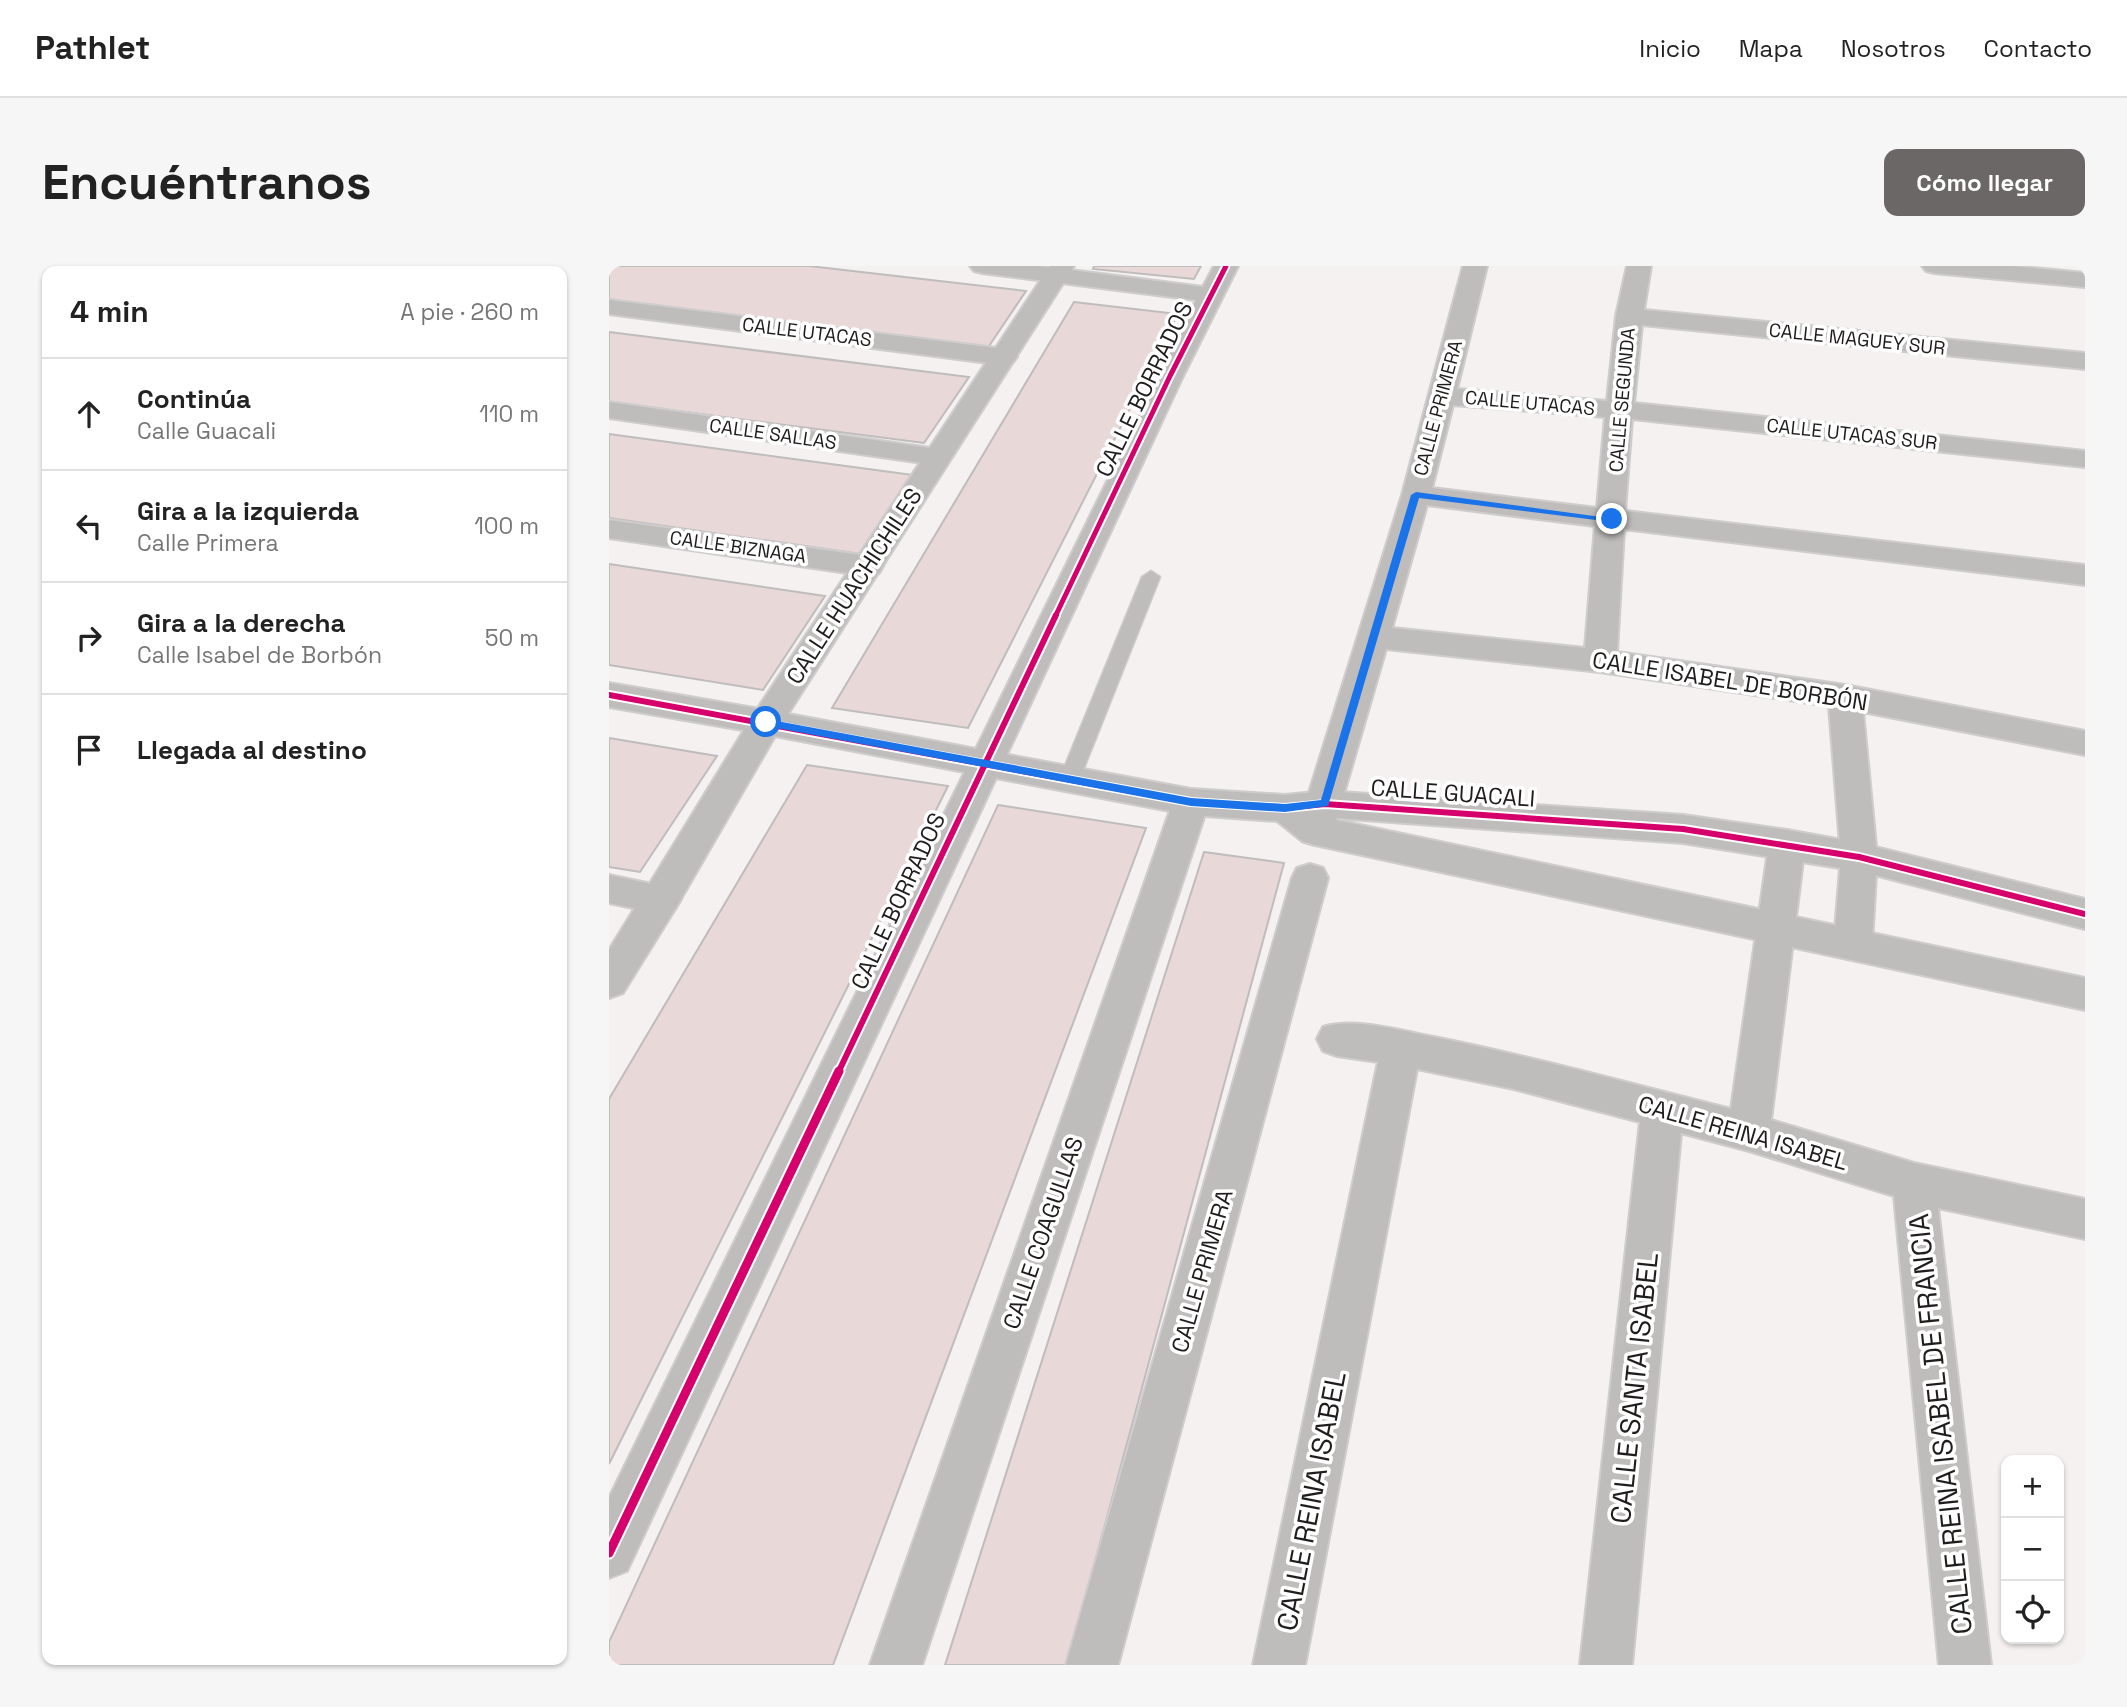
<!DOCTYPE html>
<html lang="es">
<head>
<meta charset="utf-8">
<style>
  :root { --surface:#fff; --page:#f6f6f6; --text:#222; --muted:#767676; --line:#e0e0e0; --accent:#6b6767 }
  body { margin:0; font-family:"Space Grotesk",sans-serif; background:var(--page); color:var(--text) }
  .controls { position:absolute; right:21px; bottom:21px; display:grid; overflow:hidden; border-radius:14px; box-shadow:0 2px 5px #0004 }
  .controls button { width:63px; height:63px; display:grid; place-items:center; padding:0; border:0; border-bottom:2px solid var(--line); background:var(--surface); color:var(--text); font:35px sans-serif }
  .stop { position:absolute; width:21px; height:21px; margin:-16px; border:5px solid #1a73e8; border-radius:50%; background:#fff }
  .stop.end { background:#1a73e8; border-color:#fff; box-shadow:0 2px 7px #0008 }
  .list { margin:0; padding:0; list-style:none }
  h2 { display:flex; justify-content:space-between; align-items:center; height:91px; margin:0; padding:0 28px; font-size:30px }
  h2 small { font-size:23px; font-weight:400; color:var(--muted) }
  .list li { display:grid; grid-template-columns:46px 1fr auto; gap:21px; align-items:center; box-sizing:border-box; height:112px; padding:0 28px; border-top:2px solid var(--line) }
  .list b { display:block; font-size:26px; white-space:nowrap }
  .list p { margin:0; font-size:23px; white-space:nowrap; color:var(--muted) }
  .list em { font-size:23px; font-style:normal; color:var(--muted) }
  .icon { flex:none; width:38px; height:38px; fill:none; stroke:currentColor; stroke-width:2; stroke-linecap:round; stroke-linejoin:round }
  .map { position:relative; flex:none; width:1476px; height:1399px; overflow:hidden; border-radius:14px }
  header { display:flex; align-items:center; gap:42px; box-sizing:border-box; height:98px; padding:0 35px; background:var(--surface); border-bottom:2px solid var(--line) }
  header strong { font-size:33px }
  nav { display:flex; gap:38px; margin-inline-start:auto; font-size:24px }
  .intro { display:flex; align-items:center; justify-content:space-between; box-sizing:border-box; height:168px; padding:0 42px }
  h1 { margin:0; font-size:49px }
  .button { padding:18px 32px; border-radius:14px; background:var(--accent); color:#fff; font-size:24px; font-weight:700 }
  main { display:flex; gap:42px; padding:0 42px }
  aside { flex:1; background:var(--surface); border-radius:14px; box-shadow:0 2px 5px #0004 }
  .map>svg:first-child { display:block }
</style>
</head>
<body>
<header>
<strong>Pathlet</strong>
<nav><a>Inicio</a><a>Mapa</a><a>Nosotros</a><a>Contacto</a></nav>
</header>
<div class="intro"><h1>Encuéntranos</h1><a class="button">Cómo llegar</a></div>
<main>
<aside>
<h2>4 min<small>A pie · 260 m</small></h2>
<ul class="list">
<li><svg class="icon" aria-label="ahead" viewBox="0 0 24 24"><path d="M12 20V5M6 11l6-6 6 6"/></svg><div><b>Continúa</b><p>Calle Guacali</p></div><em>110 m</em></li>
<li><svg class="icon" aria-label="left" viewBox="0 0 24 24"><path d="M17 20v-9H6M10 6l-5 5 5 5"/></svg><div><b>Gira a la izquierda</b><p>Calle Primera</p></div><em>100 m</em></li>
<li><svg class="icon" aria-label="right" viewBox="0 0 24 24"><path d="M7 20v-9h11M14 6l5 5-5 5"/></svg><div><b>Gira a la derecha</b><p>Calle Isabel de Borbón</p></div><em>50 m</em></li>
<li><svg class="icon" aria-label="arrive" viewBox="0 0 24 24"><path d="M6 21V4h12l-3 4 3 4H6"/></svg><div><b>Llegada al destino</b></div></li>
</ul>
</aside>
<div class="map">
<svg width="1476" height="1399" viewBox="0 0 1476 1399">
  <rect width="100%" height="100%" fill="#f5f1f1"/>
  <!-- building -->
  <path fill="#e8d9d8" stroke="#bfbcbc" stroke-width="2" d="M0,0H200L417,25L378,83L0,37Z
    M485,0H592L585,13L484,3Z
    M465,36L569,48L359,462L223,442Z
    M0,66L360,111L315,177L0,136Z
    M0,168L304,209L252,288L0,252Z
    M0,298L216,330L154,424L0,399Z
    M0,472L108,490L31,606L0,601Z
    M198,499L339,520L0,1198V833Z
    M389,539L537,562L224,1399H0V1376Z
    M595,586L675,597L458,1399H336Z"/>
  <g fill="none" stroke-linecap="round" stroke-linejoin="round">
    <!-- service casing -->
    <g stroke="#cecccc" stroke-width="3">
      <path id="service" d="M542,305L551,311L471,512L468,517L461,520L454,517L451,512L533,311Z"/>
    </g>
    <!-- minor casing -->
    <g stroke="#cecccc" stroke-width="4">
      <path id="minor" d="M361,0H430L594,21L605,0H629L574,110L18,1305L0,1312V1232L587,34L373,7L365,5Z
        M854,0H878L848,123L998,135L1007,50L1018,0H1042L1035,44L1476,87V103L1033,59L1025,137L1476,185V201L1023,153L1016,245L1476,299V319L1015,263L1008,386L1236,419L1476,465V489L1254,446L1268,591L1263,677L1257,688L1244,692L1231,688L1225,677L1232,591L1220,440L991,406L777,383L724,565L719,575L706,579L693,575L688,565L793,229ZM844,139L996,151L988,242L823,222ZM818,239L986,260L976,382L783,362Z
        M1313,0H1403L1476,7V21L1325,7L1317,5Z
        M0,34L395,83L404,86L408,91L404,96L395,99L0,48Z
        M0,136L328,183L338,185L342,191L338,197L328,199L0,152Z
        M0,254L259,290L270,293L274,300L270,307L259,310L0,272Z
        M0,417L157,444L169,448L174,456L169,464L157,468L0,441Z
        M582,523L594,527L600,536L313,1399H261L564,536L570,527Z
        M1178,564L1191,568L1196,578L1162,854L1305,897L1476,933V973L1329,942L1382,1399H1330L1285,930L1140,885L1072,867L1023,1399H971L1031,856L905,823L808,803L696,1399H644L769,796L728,790L714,785L708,773L714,761C743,751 794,765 825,771C925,791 1023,818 1122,843L1160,578L1165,568Z
        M701,598L714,602L719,612L509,1399H457L683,612L688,602Z
        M0,609L66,623L72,633L66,643L53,648L0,637Z"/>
    </g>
    <!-- tertiary casing -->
    <g stroke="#cecccc" stroke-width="4">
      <path id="tertiary" d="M441,0H465L179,448L582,523L676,529L716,525L1074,549L1178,564L1250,577L1476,633V663L1250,605L1074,577L713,551L1476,712V744L706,579L693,575L668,555L582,549L166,470L66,643L14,727L0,732V684L145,448Z"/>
    </g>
    <!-- service -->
    <use href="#service" fill="#bfbcbc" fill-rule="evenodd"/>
    <!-- minor -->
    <use href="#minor" fill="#bfbcbc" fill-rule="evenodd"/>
    <!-- tertiary -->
    <use href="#tertiary" fill="#bfbcbc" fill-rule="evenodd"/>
    <!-- cycleway-far2 casing -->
    <g stroke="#fff" stroke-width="9">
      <path id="cycleway-far2" d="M446,351L561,110L617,0"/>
    </g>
    <!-- cycleway-far1 casing -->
    <g stroke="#fff" stroke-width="10">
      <path id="cycleway-far1" d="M0,429L582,536L676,542L716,538L1074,563L1250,591L1476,648
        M229,807L447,349"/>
    </g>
    <!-- cycleway casing -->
    <g stroke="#fff" stroke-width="13">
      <path id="cycleway" d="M0,1287L230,805"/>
    </g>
    <!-- cycleway-far2 -->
    <use href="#cycleway-far2" stroke="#d6006c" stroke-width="5"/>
    <!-- cycleway-far1 -->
    <use href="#cycleway-far1" stroke="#d6006c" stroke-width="6"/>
    <!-- cycleway -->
    <use href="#cycleway" stroke="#d6006c" stroke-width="9"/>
  </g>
  <!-- route -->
  <path fill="#1a73e8" d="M807,226L1007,253L1003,256L810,232L719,540L676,546L582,540L157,460L152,456L157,453L582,532L676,538L712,534L802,229Z"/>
  <g text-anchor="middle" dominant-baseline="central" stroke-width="7" stroke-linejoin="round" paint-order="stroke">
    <!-- far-street labels -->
    <g font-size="19" fill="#201d1d" stroke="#fff">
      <text transform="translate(198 66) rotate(7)">CALLE UTACAS</text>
      <text transform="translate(1248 73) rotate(6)">CALLE MAGUEY SUR</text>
      <text transform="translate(1013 134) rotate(-85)">CALLE SEGUNDA</text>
      <text transform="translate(921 137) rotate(5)">CALLE UTACAS</text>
      <text transform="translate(829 142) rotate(-75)">CALLE PRIMERA</text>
      <text transform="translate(164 168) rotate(8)">CALLE SALLAS</text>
      <text transform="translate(1243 168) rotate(6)">CALLE UTACAS SUR</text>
      <text transform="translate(129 281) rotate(8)">CALLE BIZNAGA</text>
    </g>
    <!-- street labels -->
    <g font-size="23" fill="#201d1d" stroke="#fff">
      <text transform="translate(535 123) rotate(-64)">CALLE BORRADOS</text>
      <text transform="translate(245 320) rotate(-57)">CALLE HUACHICHILES</text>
      <text transform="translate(1121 415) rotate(9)">CALLE ISABEL DE BORBÓN</text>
      <text transform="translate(844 527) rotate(4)">CALLE GUACALI</text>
      <text transform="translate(289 635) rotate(-65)">CALLE BORRADOS</text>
      <text transform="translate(1134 867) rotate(16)">CALLE REINA ISABEL</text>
      <text transform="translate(434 967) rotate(-71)">CALLE COAGULLAS</text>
      <text transform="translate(593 1005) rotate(-74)">CALLE PRIMERA</text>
    </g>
    <!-- near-street labels -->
    <g font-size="28" fill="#201d1d" stroke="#fff">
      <text transform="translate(1025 1122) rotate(-84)">CALLE SANTA ISABEL</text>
      <text transform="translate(1331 1158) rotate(-96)">CALLE REINA ISABEL DE FRANCIA</text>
      <text transform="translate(702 1235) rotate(-79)">CALLE REINA ISABEL</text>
    </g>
  </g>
</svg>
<div class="controls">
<button>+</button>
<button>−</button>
<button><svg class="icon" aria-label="locate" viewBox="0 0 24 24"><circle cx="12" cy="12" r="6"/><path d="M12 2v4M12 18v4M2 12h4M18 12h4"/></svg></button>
</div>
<div class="stop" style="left:157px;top:456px"></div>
<div class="stop end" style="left:1003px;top:253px"></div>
</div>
</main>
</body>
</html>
